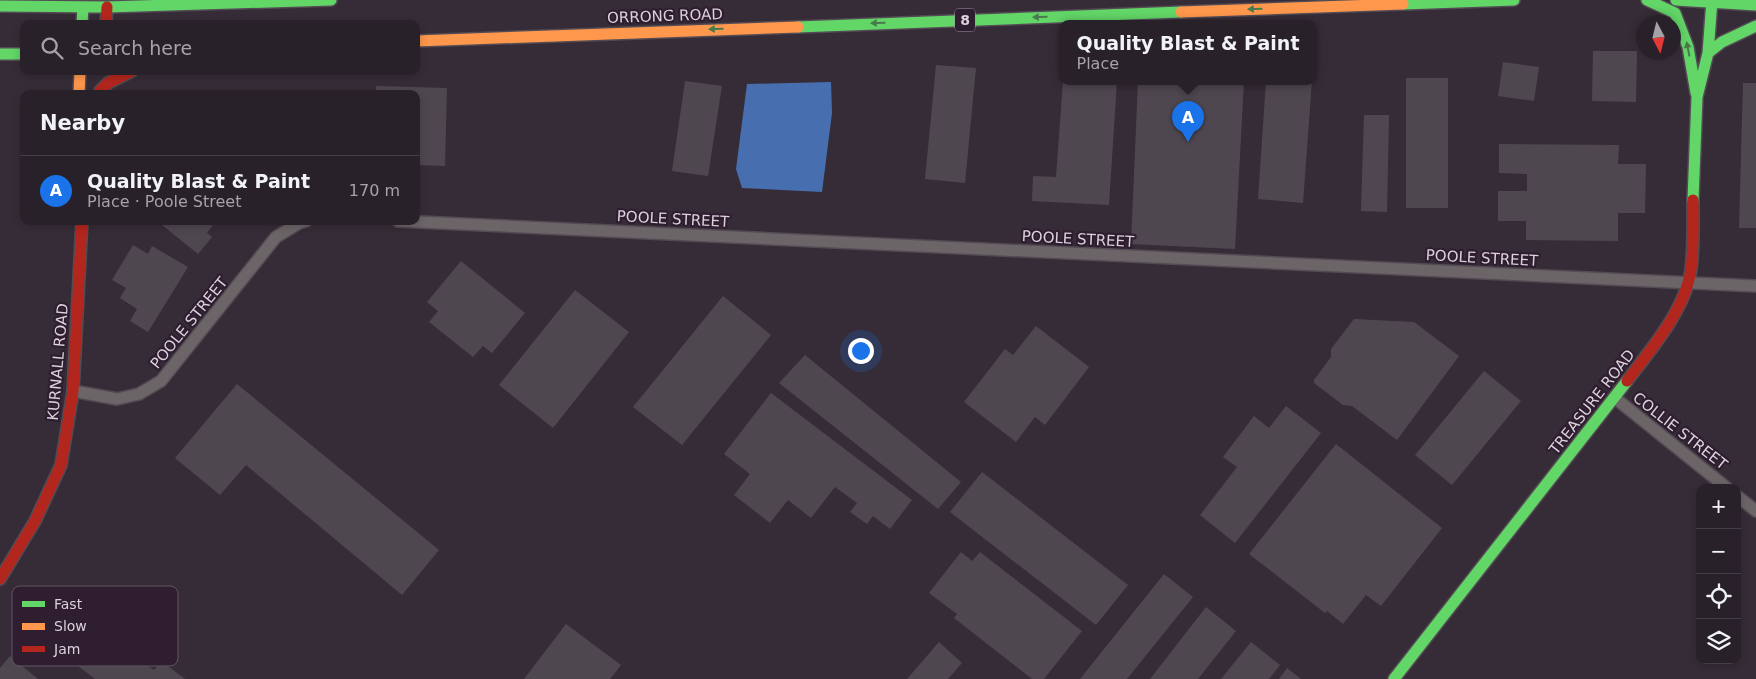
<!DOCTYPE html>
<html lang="en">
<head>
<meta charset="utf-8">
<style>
  :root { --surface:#282129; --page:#342e35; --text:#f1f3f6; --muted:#a5a3a8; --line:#443e46; --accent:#1a73e8 }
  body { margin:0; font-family:"DejaVu Sans",sans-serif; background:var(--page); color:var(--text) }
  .controls { position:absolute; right:15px; bottom:15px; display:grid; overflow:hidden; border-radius:10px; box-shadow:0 2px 8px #0003 }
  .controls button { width:45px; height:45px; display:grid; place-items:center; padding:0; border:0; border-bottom:1px solid var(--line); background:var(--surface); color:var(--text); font:25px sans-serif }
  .compass { position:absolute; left:1636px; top:15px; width:45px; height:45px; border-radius:50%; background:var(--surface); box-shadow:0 2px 8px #0003; rotate:173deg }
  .you { position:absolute; left:860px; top:350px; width:18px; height:18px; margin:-12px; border:4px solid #fff; border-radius:50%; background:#1a73e8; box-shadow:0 0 0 8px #1a73e833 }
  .badge { display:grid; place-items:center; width:32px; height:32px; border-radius:50%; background:var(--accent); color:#fff; font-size:16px; font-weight:700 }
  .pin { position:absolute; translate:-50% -41px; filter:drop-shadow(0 1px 2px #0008) }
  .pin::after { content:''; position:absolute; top:26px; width:18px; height:15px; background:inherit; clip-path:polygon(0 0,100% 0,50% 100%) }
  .popup { position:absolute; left:1059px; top:20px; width:258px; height:65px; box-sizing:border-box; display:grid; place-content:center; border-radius:10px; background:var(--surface); filter:drop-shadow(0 1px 4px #0005); font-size:16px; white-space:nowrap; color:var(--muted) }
  .popup b { font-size:19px; color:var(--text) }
  .popup::after { content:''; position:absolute; left:50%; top:100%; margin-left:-10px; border:10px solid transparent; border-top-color:var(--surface) }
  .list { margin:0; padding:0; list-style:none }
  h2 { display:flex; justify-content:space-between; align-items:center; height:65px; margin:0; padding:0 20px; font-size:21px }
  h2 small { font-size:16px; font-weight:400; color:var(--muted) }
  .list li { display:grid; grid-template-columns:32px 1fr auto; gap:15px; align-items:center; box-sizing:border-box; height:70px; padding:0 20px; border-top:1px solid var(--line) }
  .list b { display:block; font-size:19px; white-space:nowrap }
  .list p { margin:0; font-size:16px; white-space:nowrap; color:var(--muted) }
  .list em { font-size:16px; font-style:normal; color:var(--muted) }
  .icon { flex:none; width:28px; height:28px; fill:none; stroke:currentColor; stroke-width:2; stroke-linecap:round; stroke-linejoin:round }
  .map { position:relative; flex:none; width:1756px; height:679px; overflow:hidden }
  .search { position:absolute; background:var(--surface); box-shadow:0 2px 8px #0003; left:20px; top:20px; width:400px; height:55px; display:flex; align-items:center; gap:12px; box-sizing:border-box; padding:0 18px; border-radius:10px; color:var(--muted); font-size:19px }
  .panel { position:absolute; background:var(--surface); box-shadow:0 2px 8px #0003; left:20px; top:90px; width:400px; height:135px; border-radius:10px }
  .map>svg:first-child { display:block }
</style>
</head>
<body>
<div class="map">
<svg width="1756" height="679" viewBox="0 0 1756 679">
  <rect width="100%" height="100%" fill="#362c37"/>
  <!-- water -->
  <path fill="#476fb0" d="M831,82L832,113L822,192L742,188L736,169L747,84Z"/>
  <!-- building -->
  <path fill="#4f4750" d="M1593,51H1637L1636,102L1592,101Z
    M1503,62L1539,67L1534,101L1498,96Z
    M936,65L976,68L965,183L925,179Z
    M1406,78H1448V208H1406Z
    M685,81L722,86L708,176L672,171Z
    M1063,81H1117L1109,205L1032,201L1033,176L1056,177Z
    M1138,81H1244L1235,249L1131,244Z
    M1266,81H1312L1303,203L1258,199Z
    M1743,83H1756V228H1739Z
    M376,86L447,88L445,166L416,165V94H376Z
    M1364,115H1389L1387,212L1361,211Z
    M1499,144L1619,145L1618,164H1646L1645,213H1618V241L1526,240V221H1498V191H1527V174L1499,173Z
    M157,221H216L207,233L212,237L198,254Z
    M133,245L148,254L152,246L188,267L148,332L130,321L137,309L120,298L126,288L112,280Z
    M461,261L525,313L492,353L483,346L473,357L429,322L438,311L427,302Z
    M575,290L629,332L553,428L499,385Z
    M723,296L771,335L682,445L633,407Z
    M1354,319L1414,322L1459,356L1397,440L1352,406L1343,405L1314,383V380L1331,357V349Z
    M1036,326L1089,367L1045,425L1035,417L1016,442L964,402L1005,349L1013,355Z
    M805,355L961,482L938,509L779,383Z
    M1484,371L1521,401L1452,485L1415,455Z
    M237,384L439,550L402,595L246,465L220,495L175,458Z
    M771,393L912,500L890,529L873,516L867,524L850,512L857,503L835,487L811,518L788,500L770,523L734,495L750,474L724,454Z
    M1286,406L1321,433L1235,543L1200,515L1237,467L1223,457L1254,416L1269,428Z
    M1336,444L1442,528L1381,606L1366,595L1343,624L1327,611L1325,613L1249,554Z
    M982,472L1128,585L1096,625L950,512Z
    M961,552L972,561L980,552L1082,631L1044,679H1032L954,618L957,614L929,593Z
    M1164,574L1193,597L1127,679H1080Z
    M75,594L149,651L141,661L154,670L161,661L185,679H95L53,647L70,624L58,615Z
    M1206,607L1236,631L1198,679H1150Z
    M566,624L621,665L610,679H524Z
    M939,642L962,663L948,679H907Z
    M1251,642L1280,665L1269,679H1221Z
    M10,656L38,679H0V668Z
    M1287,668L1301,679H1279Z"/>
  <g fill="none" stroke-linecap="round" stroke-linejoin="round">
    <!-- street casing -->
    <g stroke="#534b54" stroke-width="14">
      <path id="street" d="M398,221L1756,286
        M73,391L117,399L139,394L161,381L276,237L299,223L306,221
        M1615,398L1727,488
        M1737,496L1756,511"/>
    </g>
    <!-- fast casing -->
    <g stroke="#534b54" stroke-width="14">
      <path id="fast" d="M1647,0L1675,13L1688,47L1696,93
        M1676,0L1756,5
        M1403,4L1514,0
        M0,6L107,7L331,0
        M82,24L83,7
        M798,27L1181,12
        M1708,53L1722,42L1756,26
        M0,54H24
        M1693,200L1697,97L1708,53L1712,0
        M1394,679L1627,381"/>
    </g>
    <!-- slow casing -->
    <g stroke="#534b54" stroke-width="14">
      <path id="slow" d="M1181,12L1403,4
        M416,41L798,27
        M79,94L80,71"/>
    </g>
    <!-- jam casing -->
    <g stroke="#534b54" stroke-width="14">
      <path id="jam" d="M106,24L107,7
        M100,91L108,83L132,71
        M1627,381C1651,349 1686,309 1691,269C1694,246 1693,223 1693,200
        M0,579L35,521L61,465L73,391L82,221"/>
    </g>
    <!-- path -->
    <path stroke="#6d676b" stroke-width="2.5" stroke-dasharray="4 4" stroke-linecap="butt" d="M57,71L58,74"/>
    <!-- street -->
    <use href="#street" stroke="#6c6568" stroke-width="11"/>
    <!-- fast -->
    <use href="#fast" stroke="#63d668" stroke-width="11"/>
    <!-- slow -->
    <use href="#slow" stroke="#ff974d" stroke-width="11"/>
    <!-- jam -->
    <use href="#jam" stroke="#b3261e" stroke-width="11"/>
  </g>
  <!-- one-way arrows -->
  <defs><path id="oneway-solid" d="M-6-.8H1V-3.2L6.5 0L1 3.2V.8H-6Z" transform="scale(1.25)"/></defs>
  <g fill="#497a4c">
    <use href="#oneway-solid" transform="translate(1255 9) rotate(178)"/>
    <use href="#oneway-solid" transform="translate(1040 17) rotate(178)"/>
    <use href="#oneway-solid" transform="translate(878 23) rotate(178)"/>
    <use href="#oneway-solid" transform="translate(716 29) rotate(178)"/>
    <use href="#oneway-solid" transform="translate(1688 49) rotate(-101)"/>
  </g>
  <g text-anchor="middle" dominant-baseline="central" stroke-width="4.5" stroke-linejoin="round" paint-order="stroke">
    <!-- shield labels -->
    <rect fill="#2f1e30" stroke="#a99ba9" stroke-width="1" x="955" y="8.5" width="20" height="23" rx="4"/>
    <g font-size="14" font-weight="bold" fill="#ddd1dd">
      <text x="965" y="20">8</text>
    </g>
    <!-- street labels -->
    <g font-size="15" fill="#ddd1dd" stroke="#2f1e30">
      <text transform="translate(665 16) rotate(-2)">ORRONG ROAD</text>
      <text transform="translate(673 219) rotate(3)">POOLE STREET</text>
      <text transform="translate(1078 239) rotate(3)">POOLE STREET</text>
      <text transform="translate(1482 258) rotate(3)">POOLE STREET</text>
      <text transform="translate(189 323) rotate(-51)">POOLE STREET</text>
      <text transform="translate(58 362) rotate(-85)">KURNALL ROAD</text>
      <text transform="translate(1592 402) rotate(-52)">TREASURE ROAD</text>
      <text transform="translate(1680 431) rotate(38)">COLLIE STREET</text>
    </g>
  </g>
  <!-- legend -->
  <rect x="12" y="586" width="166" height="80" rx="8" fill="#2f1e30" stroke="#635464" stroke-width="1"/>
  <rect x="22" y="601" width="23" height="6" fill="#63d668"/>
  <rect x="22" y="623" width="23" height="7" fill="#ff974d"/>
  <rect x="22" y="646" width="23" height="6" fill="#b3261e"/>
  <g font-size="14" fill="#ddd1dd">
    <text x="54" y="609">Fast</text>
    <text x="54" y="631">Slow</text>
    <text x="54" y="654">Jam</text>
  </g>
</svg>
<div class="controls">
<button>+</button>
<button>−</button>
<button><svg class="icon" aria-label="locate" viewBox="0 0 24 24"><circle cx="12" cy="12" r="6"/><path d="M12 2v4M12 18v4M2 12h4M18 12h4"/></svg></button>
<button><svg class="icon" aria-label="layers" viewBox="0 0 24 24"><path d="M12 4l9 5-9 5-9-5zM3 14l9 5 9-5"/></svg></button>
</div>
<svg class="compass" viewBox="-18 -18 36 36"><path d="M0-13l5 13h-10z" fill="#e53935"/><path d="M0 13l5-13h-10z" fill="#a5a3a8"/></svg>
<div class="you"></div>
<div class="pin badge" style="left:1188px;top:142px">A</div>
<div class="popup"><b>Quality Blast &amp; Paint</b>Place</div>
<div class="search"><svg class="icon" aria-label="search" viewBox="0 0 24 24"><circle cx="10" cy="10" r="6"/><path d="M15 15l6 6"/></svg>Search here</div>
<section class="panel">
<h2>Nearby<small></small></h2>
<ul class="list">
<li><span class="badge">A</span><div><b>Quality Blast &amp; Paint</b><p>Place · Poole Street</p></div><em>170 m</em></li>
</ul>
</section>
</div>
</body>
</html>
